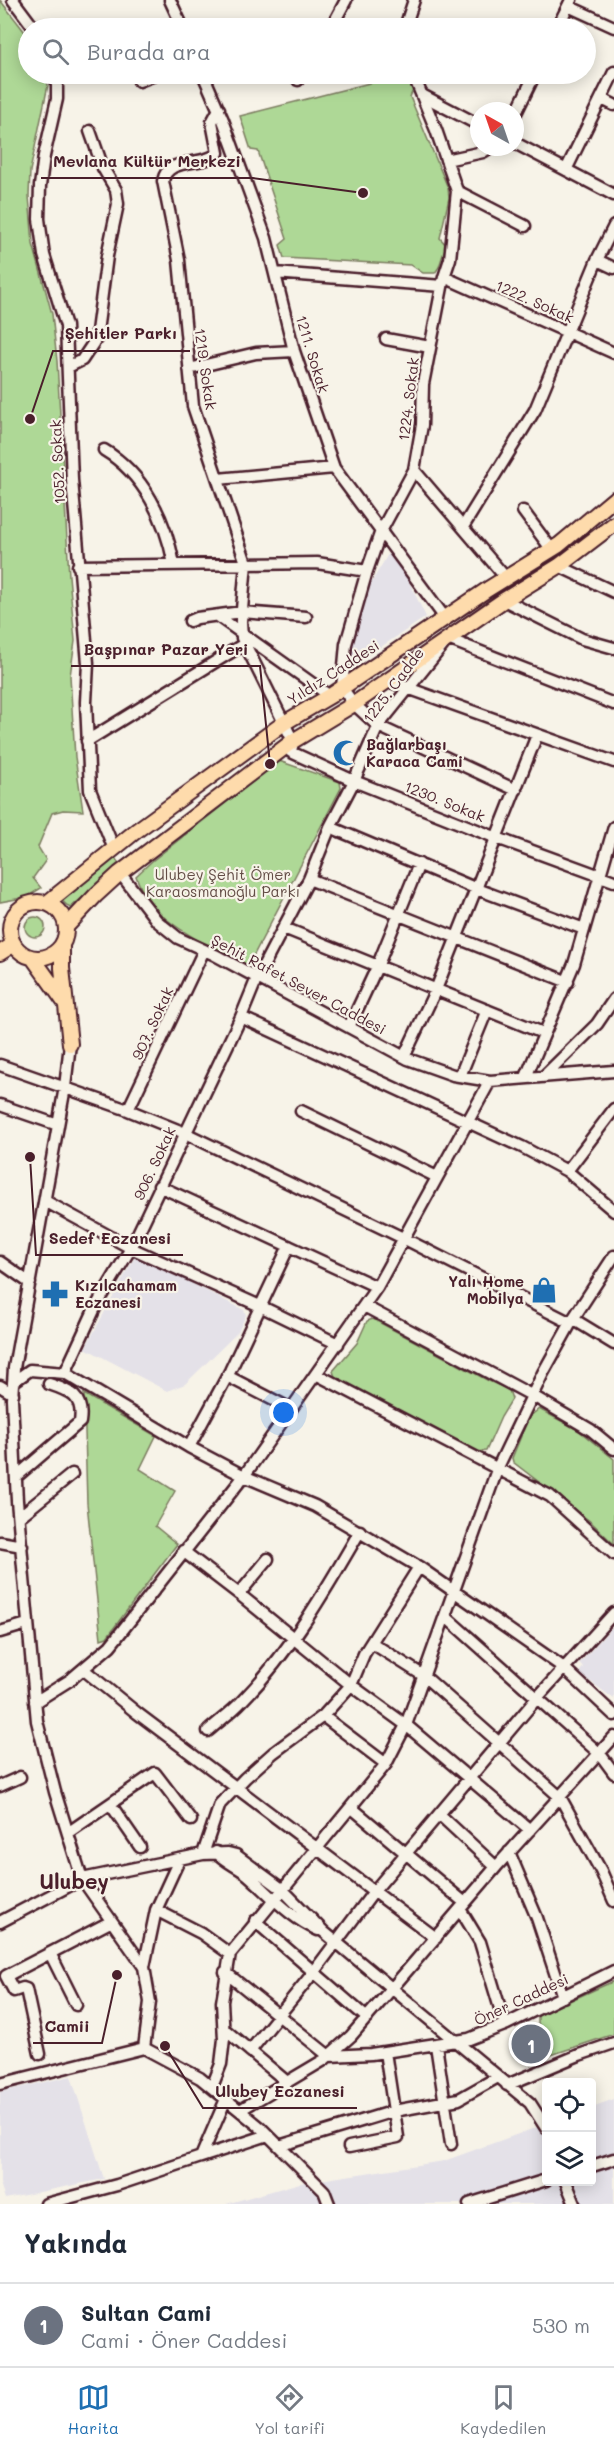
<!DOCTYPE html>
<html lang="tr">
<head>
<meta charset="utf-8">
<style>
  :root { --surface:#fff; --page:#f2f2f3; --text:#1f2937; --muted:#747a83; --line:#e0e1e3; --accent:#1f6fb2 }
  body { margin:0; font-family:Mali,sans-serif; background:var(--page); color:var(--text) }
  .controls { position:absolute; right:18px; bottom:18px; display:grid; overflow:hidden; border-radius:6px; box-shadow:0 3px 15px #0003 }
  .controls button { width:54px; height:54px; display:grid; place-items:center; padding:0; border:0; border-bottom:2px solid var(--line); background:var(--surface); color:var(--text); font:30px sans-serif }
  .compass { position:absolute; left:470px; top:102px; width:54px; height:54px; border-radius:50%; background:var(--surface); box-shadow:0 3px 15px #0003; rotate:320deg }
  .you { position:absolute; left:284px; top:1413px; width:21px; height:21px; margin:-15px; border:4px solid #fff; border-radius:50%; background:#1a73e8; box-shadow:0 0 0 9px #1a73e833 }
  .badge { display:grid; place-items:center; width:39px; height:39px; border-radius:50%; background:var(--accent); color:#fff; font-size:20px; font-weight:700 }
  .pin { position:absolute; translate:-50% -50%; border:3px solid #fff; box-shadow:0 2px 6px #0006 }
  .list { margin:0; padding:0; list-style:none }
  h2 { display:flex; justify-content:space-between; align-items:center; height:78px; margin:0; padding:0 24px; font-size:26px }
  h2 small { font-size:20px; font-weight:400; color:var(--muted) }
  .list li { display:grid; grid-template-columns:39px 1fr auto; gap:18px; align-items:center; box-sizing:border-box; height:84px; padding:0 24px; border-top:2px solid var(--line) }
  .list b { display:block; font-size:22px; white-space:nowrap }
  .list p { margin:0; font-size:20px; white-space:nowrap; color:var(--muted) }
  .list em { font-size:20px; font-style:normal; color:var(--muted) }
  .icon { flex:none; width:33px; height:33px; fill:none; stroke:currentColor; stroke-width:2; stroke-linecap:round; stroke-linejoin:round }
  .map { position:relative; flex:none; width:614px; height:2204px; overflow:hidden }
  .search { position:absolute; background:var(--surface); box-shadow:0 3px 15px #0003; left:18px; right:18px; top:18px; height:66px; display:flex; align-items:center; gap:15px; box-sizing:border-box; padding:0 21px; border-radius:33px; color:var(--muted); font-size:22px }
  .sheet { height:162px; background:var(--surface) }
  nav { display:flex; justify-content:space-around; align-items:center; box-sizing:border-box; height:84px; border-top:2px solid var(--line); background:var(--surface); font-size:16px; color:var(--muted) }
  nav a { display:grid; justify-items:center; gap:3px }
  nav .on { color:var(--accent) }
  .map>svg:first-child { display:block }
</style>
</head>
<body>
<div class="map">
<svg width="614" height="2204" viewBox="0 0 614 2204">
  <rect width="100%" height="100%" fill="#f7f3e8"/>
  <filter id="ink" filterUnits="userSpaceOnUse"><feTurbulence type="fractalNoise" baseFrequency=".0167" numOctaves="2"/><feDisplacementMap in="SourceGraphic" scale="12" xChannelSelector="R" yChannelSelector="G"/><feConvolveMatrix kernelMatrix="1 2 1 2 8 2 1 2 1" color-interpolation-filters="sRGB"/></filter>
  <g filter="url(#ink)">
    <!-- built -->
    <path fill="#e4e1e8" d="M390,551L395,553L426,617L349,668L351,637L365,593Z
      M136,1255L244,1310L246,1315L238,1332L185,1384L167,1391L85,1348Z
      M614,1625V1699L579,1673L583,1667L579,1664Z
      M71,2076L104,2179L5,2199L0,2183V2092Z
      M614,2099V2204H226L300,2183L444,2161L546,2124V2182H592V2107Z"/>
    <!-- green -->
    <path fill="#aed896" stroke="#7c7c60" stroke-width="1.5" d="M0,0L28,36V74H45L48,85L30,171L29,196L33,244L52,314L57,361L69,576L75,641L70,676L75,757L83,811L63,810L52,813L38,847L46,860L33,878L41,888L27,897L0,902Z
      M405,74L413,90L410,97L448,188L449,198L440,238L446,245L439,267L435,273H423L411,265L284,258L280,245L287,239L258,151L251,150L240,116Z
      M279,761L340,782L341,788L248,966C234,961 222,954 210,947C178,929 148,912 136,876L152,861Z
      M115,858L120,865L70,908L59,898Z
      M25 927a10 10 0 1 1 20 0a10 10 0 1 1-20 0Z
      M373,1319L489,1381L509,1390L512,1399L501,1417L486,1451L475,1452L335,1377L333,1371L357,1343L367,1321Z
      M84,1394L156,1436L140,1469L175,1491L155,1526L177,1544L107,1637L101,1639L87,1503Z
      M539,1409L578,1430L614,1459V1544L591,1522L513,1462L512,1458L529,1417Z
      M614,1981V2034L551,2055L538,2023V2015Z"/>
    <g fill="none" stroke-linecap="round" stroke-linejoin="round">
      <!-- minor casing -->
      <g stroke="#4a1f2b" stroke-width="15">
        <path id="minor" d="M13,0L34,28
          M170,0L183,28
          M568,6L614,27
          M243,28L250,26L321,28
          M331,28L346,0
          M407,28V21L414,0
          M557,28L571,0
          M55,74L57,84V99L44,156L40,186L39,219L44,255L66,326L72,480L88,663L86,702L90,790L114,849
          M203,74L223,120L266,238L294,351L334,468L445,618
          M295,74L298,80
          M413,74L436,130L457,191L450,259L444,277L423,384L422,425L414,470L381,531L367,571L346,644L342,688L354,704L378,726L516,790
          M139,81L157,74
          M422,95L479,125
          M602,99L614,105
          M219,109L212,122L218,153C204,167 167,156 163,181L179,260L193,406L246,563L241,621L242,638L293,741L291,752L354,781L497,838L614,881
          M515,115L535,74
          M515,143L614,195
          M446,160L483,152L491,147
          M566,170L614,72
          M457,191L525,226
          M597,260L614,268
          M275,273L442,286
          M444,277L614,353
          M386,339L430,347
          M68,367L82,360L96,339L107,256L118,204L116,190L103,168L90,131
          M189,369L256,353L294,351
          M104,450C144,474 165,519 174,564
          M414,470L506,578
          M218,479L334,468
          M523,511L552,550
          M463,527L535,410L597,260L614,226
          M78,566L317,563L367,571
          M559,566L614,592
          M504,600L582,639L614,648
          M219,617L330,696
          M190,621L197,618L242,612L306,617
          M388,681L614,762
          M87,741L244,644
          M330,827L477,889L584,929
          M120,873L157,921L178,938L215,955L408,1059L453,1075L490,1081L614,1071
          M309,879L568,982
          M284,928L543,1033
          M241,1017L522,1147L567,1171L614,1211
          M349,1027L377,967L419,864
          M404,1057L437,987L537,735
          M0,1065L128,1110L185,1133L403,1238L571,1323
          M545,1075L597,1024L614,999
          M460,1076L487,1010
          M526,1077L574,964L614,827
          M0,1105L58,1125
          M128,1110L204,950
          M301,1111L437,1177
          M567,1171L614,1109
          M159,1186L377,1287
          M45,1201L131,1248L260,1306L338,1344
          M0,1262L30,1283
          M364,1306L533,1396L591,1430L614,1449
          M573,1319L614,1344
          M65,1373L189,1447L244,1476L315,1506L419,1567L564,1668L614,1715
          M316,1374L550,1496L614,1554
          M227,1376L291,1409
          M13,1382L30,1370L65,1373L95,1308L131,1248L241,1017L257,978L309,879L330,827L354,781L378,726L448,639L614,704
          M0,1386L13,1394
          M189,1447L230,1371L289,1246
          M16,1477L80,1422C84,1396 70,1391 49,1384
          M19,1517L72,1474
          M0,1542L22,1546
          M183,1551L239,1594L351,1685L406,1725L530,1830
          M239,1594L268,1559
          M445,1616L600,1754L614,1773
          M0,1632L27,1624
          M372,1643L424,1676L560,1797L601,1871L614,1901
          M83,1669L137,1713L436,1938
          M35,1702L70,1680L110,1646L244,1476L377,1287L490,1081
          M323,1716L386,1764
          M208,1731C219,1721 232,1712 242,1701C290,1652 326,1590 360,1531
          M0,1786L20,1777
          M111,1805L140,1847
          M352,1808L465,1903
          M439,1814L496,1867
          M69,1832L155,1773L191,1820
          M216,1852C225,1862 237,1866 247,1874C269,1893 290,1918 318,1930
          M509,1852L537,1918L563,1997
          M203,1854L220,1804L245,1778L273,1753L323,1716L351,1685L364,1654L419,1567
          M460,1909L480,1942L505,2025
          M156,1910L201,1933L230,1954
          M255,1921L367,2018
          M0,1922L82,1879L55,1792L37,1721L17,1501L12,1399L14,1368L65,1087L70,1044
          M50,1953L76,2005
          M144,1967L156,1910L179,1860
          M225,1972L329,2056L371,2054L469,2039L507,2024L614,1971
          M224,2029L287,2082
          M436,2045L451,2144
          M144,2048L150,2002L144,1967L82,1879L203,1854L228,1853L236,1855L282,1889L324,1932L530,2103L546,2128
          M144,2048L200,2078L260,2127L324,2191L329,2204
          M250,2051L313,1973L375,1890L537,1698L614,1613
          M40,2054L26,1989L23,1988L14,1991L6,1976L110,1922
          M0,2084L144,2048
          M507,2085L579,2055L614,2043
          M212,2087L221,2064L224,2039L222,2002L230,1954L386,1764L406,1725L498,1467L543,1373L573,1319L614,1256
          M240,2110L324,2060L351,2036L496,1867L614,1737
          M279,2146L394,2111L459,2099L498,2077
          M349,2147L398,2137L385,2052
          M201,2157L268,2135
          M592,2166L614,2159
          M566,2182L575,2204
          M46,2204L117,2185L201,2157L226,2099
          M469,2204L546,2180"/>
      </g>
      <!-- major casing -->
      <g stroke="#4a1f2b" stroke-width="18">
        <path id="major" d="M10 930a28 28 0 1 1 56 0a28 28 0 1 1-56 0Z
          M47,903L136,831L284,723L330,696L488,589L559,545L614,499
          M66,927L96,895L120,873L293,741L354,704L504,600L559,566L614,524
          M62,945V968L70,1044
          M0,953L14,944
          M33,958L65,1003"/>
      </g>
      <!-- minor -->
      <use href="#minor" stroke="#f7f3e8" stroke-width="10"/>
      <!-- major -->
      <use href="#major" stroke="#fedbac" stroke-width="14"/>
    </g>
  </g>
  <!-- icons -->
  <defs>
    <g id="mosque-bare" transform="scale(2.07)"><path d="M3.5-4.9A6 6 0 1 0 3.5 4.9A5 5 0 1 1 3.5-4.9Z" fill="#1f6fb2" stroke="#f7f3e8" stroke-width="2.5" paint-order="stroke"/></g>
    <g id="shop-bare" transform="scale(2.07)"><path d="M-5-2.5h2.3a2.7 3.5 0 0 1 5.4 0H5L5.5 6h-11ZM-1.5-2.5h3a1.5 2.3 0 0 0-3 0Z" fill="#1f6fb2" stroke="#f7f3e8" stroke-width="2.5" paint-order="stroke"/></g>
    <g id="pharmacy-bare" transform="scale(2.07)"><path d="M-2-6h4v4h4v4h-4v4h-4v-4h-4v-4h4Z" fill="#1f6fb2" stroke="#f7f3e8" stroke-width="2.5" paint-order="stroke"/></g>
  </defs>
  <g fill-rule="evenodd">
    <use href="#mosque-bare" x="346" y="753"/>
    <use href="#shop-bare" x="544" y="1290"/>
    <use href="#pharmacy-bare" x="55" y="1294"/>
  </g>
  <g text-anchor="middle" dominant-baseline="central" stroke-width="4.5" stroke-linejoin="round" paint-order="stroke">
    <!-- street labels -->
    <g font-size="15" fill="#4a1f2b" stroke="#f7f3e8">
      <text transform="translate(535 301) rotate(24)">1222. Sokak</text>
      <text transform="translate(313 354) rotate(73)">1211. Sokak</text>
      <text transform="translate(206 369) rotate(82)">1219. Sokak</text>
      <text transform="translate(408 399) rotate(-83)">1224. Sokak</text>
      <text transform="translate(57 462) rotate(-93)">1052. Sokak</text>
      <text transform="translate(333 672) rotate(-33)">Yıldız Caddesi</text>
      <text transform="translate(393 685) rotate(-53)">1225. Cadde</text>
      <text transform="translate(445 801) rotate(22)">1230. Sokak</text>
      <text transform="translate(299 984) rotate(28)">Şehit Rafet Sever Caddesi</text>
      <text transform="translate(152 1023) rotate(-65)">907. Sokak</text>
      <text transform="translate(154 1163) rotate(-65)">906. Sokak</text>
      <text transform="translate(521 1999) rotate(-25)">Öner Caddesi</text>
    </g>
    <!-- poi labels -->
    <g font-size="15" font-weight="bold" fill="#4a1f2b" stroke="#f7f3e8" text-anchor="start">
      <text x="366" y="744">Bağlarbaşı<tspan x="366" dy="17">Karaca Cami</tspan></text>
      <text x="524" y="1281" text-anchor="end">Yalı Home<tspan x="524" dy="17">Mobilya</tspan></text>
      <text x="75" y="1285">Kızılcahamam<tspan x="75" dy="17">Eczanesi</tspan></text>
    </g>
    <!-- park labels -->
    <g font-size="15" fill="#634d46" stroke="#f7f3e8">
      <text x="223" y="874">Ulubey Şehit Ömer<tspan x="223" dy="17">Karaosmanoğlu Parkı</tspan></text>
    </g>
    <!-- district labels -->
    <g font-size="21" font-weight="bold" fill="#4a1f2b" stroke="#f7f3e8">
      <text x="74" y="1880">Ulubey</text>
    </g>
  </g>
  <!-- callouts -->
  <path fill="none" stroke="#4a1f2b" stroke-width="2" d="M363 193L253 178H41M30 419L53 351H190M270 764L260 666H71M30 1157L36 1255H183M117 1975L102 2043H33M165 2046L203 2108H357"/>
  <g fill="#4a1f2b" stroke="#f7f3e8" stroke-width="2">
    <circle cx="363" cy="193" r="6"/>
    <circle cx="30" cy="419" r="6"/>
    <circle cx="270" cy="764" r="6"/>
    <circle cx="30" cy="1157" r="6"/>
    <circle cx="117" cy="1975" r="6"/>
    <circle cx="165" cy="2046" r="6"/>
  </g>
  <g font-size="16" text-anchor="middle" font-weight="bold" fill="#4a1f2b" stroke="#f7f3e8" stroke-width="4.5" stroke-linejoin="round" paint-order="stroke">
    <text x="147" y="167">Mevlana Kültür Merkezi</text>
    <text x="121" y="339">Şehitler Parkı</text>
    <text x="166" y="655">Başpınar Pazar Yeri</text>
    <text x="110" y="1244">Sedef Eczanesi</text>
    <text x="67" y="2032">Camii</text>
    <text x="280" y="2097">Ulubey Eczanesi</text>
  </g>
</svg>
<div class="controls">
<button><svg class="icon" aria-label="locate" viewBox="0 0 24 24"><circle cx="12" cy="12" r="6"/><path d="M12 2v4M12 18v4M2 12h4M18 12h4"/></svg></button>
<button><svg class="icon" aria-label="layers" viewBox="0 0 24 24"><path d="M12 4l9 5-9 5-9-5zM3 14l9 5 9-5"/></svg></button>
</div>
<svg class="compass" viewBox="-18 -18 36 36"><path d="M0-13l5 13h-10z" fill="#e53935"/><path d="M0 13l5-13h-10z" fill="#747a83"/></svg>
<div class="you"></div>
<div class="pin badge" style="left:531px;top:2044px;background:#6b7280">1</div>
<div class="search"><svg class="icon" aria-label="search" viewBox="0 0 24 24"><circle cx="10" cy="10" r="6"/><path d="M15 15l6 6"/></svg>Burada ara</div>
</div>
<section class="sheet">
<h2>Yakında<small></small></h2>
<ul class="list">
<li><span class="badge" style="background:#6b7280">1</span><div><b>Sultan Cami</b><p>Cami · Öner Caddesi</p></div><em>530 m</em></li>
</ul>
</section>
<nav>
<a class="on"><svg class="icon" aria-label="map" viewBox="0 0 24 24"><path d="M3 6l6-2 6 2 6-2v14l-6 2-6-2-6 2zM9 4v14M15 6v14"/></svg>Harita</a>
<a><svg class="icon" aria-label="directions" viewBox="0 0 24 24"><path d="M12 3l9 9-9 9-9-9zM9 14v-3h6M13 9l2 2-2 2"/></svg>Yol tarifi</a>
<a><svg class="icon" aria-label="saved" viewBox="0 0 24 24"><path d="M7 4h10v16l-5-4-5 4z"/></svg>Kaydedilen</a>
</nav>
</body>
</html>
